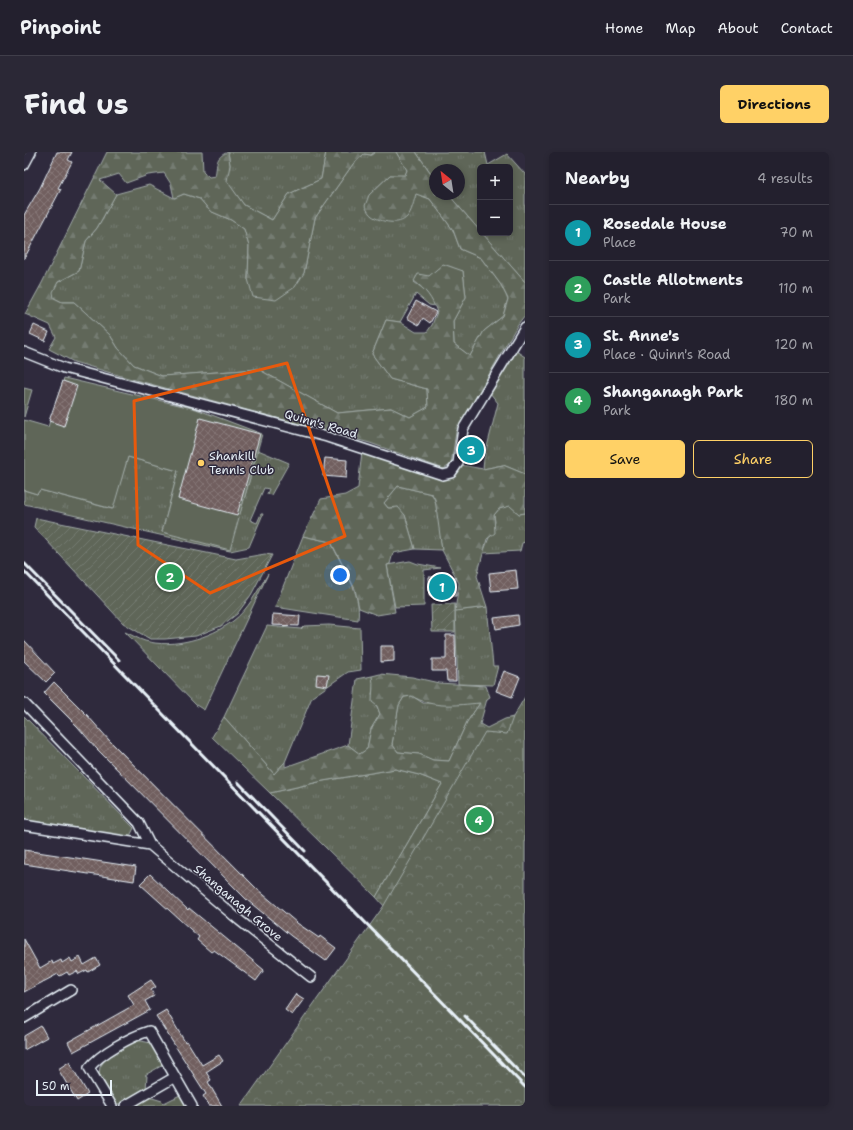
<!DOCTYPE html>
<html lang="en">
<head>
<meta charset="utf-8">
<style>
  :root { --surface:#23202e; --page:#2b2836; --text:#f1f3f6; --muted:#a3a3aa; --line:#403e4a; --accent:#ffd166 }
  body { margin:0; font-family:"Shantell Sans",sans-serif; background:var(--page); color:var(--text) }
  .controls { position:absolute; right:12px; top:12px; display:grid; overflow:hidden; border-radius:6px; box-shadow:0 2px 6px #0003 }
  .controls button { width:36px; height:36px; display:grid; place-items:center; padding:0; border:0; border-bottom:1px solid var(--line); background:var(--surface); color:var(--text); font:20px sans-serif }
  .compass { position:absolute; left:405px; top:12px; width:36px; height:36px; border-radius:50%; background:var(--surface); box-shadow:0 2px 6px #0003; rotate:330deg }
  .scale { position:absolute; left:12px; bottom:10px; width:76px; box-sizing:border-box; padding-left:4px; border:2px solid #e8f1f8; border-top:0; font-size:11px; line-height:14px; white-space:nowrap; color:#e8f1f8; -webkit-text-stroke:3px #2f2a3d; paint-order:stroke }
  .you { position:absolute; left:316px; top:423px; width:14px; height:14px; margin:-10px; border:3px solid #fff; border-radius:50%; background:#1a73e8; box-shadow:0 0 0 6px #1a73e833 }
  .badge { display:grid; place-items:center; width:26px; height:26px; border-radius:50%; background:var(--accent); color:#fff; font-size:13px; font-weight:700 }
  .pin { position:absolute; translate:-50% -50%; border:2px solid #fff; box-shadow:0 1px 4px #0006 }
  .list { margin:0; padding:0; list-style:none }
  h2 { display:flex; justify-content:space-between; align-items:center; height:52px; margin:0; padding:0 16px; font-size:17px }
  h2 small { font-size:13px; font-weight:400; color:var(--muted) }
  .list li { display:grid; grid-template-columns:26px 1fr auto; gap:12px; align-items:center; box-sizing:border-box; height:56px; padding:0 16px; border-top:1px solid var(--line) }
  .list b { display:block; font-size:15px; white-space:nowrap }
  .list p { margin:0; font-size:13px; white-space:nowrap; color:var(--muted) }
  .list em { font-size:13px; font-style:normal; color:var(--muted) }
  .actions { display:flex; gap:8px; padding:12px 16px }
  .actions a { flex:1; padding:9px 0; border:1px solid var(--accent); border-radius:6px; text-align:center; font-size:14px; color:var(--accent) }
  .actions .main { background:var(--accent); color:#111 }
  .map { position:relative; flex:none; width:501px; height:954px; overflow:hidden; border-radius:6px }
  header { display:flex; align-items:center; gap:24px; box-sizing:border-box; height:56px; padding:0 20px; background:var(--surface); border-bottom:1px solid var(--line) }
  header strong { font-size:19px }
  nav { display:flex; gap:22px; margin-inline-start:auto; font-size:14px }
  .intro { display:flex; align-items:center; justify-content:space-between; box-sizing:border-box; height:96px; padding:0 24px }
  h1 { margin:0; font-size:28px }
  .button { padding:10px 18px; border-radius:6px; background:var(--accent); color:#111; font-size:14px; font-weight:700 }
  main { display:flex; gap:24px; padding:0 24px }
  aside { flex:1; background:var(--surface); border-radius:6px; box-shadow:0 2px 6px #0003 }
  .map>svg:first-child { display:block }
</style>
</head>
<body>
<header>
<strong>Pinpoint</strong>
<nav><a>Home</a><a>Map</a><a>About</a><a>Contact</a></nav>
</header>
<div class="intro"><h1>Find us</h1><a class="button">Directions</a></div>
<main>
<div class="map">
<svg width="501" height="954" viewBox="0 0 501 954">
  <defs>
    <pattern id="grass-tufts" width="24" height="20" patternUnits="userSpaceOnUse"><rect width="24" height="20" fill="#5e6659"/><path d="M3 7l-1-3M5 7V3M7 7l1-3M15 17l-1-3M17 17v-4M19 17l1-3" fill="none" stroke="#757c72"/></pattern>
    <pattern id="forest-firs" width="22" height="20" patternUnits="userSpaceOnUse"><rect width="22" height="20" fill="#5e6659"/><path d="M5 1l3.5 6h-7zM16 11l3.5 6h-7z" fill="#757c72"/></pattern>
    <pattern id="park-crowns" width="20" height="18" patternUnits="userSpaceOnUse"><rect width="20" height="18" fill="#5e6659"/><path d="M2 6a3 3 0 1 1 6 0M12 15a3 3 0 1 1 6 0" fill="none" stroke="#757c72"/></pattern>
    <pattern id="garden-furrows" width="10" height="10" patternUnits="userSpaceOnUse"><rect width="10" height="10" fill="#5e6659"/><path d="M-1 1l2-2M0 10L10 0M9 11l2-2" fill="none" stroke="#757c72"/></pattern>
    <pattern id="building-cross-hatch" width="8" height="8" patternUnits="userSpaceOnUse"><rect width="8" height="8" fill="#715e5e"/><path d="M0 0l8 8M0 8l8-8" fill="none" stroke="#857676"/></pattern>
  </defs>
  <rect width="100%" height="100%" fill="#2f2a3d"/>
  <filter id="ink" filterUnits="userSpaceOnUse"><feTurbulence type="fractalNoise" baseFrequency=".025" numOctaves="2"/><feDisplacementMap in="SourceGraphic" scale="8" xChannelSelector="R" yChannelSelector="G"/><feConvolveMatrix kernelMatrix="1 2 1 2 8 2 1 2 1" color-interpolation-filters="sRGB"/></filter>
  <g filter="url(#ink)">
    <!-- grass -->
    <path fill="url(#grass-tufts)" stroke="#a3aca8" d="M204,0H302L297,27L265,42L248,68L220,53L202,29L206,13Z
      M351,0H372L383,18L381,24L366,23L345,43L383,65L392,41L406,47L429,78L436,97L457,106L477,133L484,147L479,164L460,179L446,204L430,192L429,169L442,145L439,119L405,124L390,130C400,137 407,143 411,154L405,153L392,142L376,170L362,168L348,202L366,227L403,237L404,255L386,265L367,256L313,261L234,217L138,224L110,213L94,196L86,183L50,150H38L30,146L28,140L34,130L55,119L62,89L73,76L92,42L125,33L150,46L160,42L176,47L186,59L207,68L220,77L225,94L224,128L280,121L291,66L329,12L340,2L347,3Z
      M392,0H461L464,13L483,2L501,22V130L458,81H486V15H456V79L424,42H435V18H411V27Z
      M492,199L501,205V322L479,313L459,317L460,307L474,251L466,241Z
      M234,298L265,311L247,343L243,342L245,337L240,336L226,368L233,371L237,362H239L225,395L206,399L0,352V338L13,342L16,338L88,357L104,305L154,319L138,380L215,365Z
      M374,334L408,342C417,358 415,380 418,398L391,397L381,363L364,356L360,351Z
      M486,353L495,362L501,361V390L498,391L496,399L459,401L471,370L470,363L475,357Z
      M279,384L307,390C318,416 338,439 334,468L251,455Z
      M386,409L394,412L416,416L400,418V454L371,455L363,413Z
      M244,422L180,558L172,553L101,480C108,483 114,487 121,489C149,497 186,486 209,469C224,458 234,438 244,422Z
      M463,455L469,514H474L469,533L434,532L431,459Z
      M305,473L336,476L337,518L324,520L288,545L261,610L250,622L200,565L243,474L277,477L280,474Z
      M348,524L350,532L348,542L356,562L347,577L343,597L336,602L324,593L333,527Z
      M388,544L399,551H456L443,570L425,609L408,608L395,602L374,600L368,592L375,553L380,545Z
      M0,564L110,676L105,686L0,670Z
      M371,617L395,623L418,632L352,745L246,641L299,629Z
      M112,888L127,891L139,913L121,923L123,924L122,937L97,952H93L75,922L76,915L82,906Z
      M156,943L164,954H110L125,945L138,949L140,951Z"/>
    <!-- forest -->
    <path fill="url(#forest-firs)" stroke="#a3aca8" fill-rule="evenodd" d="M83,0H178L179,19L185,25L191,24C194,12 190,6 204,0L206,13L203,29L220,53L248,68L265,42L297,27L302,0H351L347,3L340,2L329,12L291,66L280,121L271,135L252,148L229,145L224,127L225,94L220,77L207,68L186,59L176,47L160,42L150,46L147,32L140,21L124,23L102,31L95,22L76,28L92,42L73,76L62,89L55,119L34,130L29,140L30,146L38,150H50L86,183L94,196L110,213L138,224L234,217L313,261L367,256L386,265L404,255L403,237L366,227L348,202L362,168L376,170L392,180H403L408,173L413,160C408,146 402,138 390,129L394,122L405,124L419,112L439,119L442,145L429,169L430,192L446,204L460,179L479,164L484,147L477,133L457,106L436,97L429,78L406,47L392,42C390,48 388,60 383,65C375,74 357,70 348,64C345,62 343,58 341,54L345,43L366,23H381L383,18L372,0H392L411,27V42H424L456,79V81H458L501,130V163L494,172L432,280L427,312L420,317L346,291L104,226L50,210L25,197L32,185L26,173L1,162L18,131Z
      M338,299L416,325L437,313L459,317L479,313L501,322V361L495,362L486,354L475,357L470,363L471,381L463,387L453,424L463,455L431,459L435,431L418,398L411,347L408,342L374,334L360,351L364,356L374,355L381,363L391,397L369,401L366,412L363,413L371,460L353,463L335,456L331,437L307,390L279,384L297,347L321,343L334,336Z
      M356,522L388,525L415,531L462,534L466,545L463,547L456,572L463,576L481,567L489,565L490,581L390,787L352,745L418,632L395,623L371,617L299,629L246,641L188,585L200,565L250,622L261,610V615L324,593L336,602L343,597L347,577L356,562L353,554L348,550C348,541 350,533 348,524ZM388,544C409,557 432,553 456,551L443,570L425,609L409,608L395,602L374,600L368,592L375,553L380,545Z"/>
    <!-- park -->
    <path fill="url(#park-crowns)" stroke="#a3aca8" d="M501,545V954H217L359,755L461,580L483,582L489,565Z"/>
    <!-- garden -->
    <path fill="url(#garden-furrows)" stroke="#a3aca8" d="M12,366L212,407L241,402L248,403L227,443L213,462L197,474L172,484L141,487H126L99,471L10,375Z
      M431,452V480H408L407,453Z"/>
    <!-- pitch -->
    <path fill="#5e6659" stroke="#a3aca8" d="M40,226L172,257L238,282L206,398L138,380L154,319L104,305L89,357L16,338L13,342L0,338V268L24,275Z
      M0,236L8,238L0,265Z"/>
    <!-- building -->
    <path fill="url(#building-cross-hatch)" stroke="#e8f1f8" d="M33,0H48L44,8L48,10L34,36L37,37L0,107V63L16,36Z
      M392,149L412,160L406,171L399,166L395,173L383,166Z
      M10,173L25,180L21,189L6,182Z
      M39,229L53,234L40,274L25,269Z
      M176,266L236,282L213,363L154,347Z
      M444,286L455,288L453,309L441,308Z
      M301,306L323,308L322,326L299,324Z
      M492,418L494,437L467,439L465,421Z
      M405,425H432V444H405Z
      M249,462L276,464L275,474L248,473Z
      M494,463L495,473L472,477L470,466Z
      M422,483H431L432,529H423L422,519H408V507H422Z
      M0,488L31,521L22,530L0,509Z
      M357,494H370V509L357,510Z
      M480,519L496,525L488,545L472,539Z
      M293,522L305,523L303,534L292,532Z
      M30,530L63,563L85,588L233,737L273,771L295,786L296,784L312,796L302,809L267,784L223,748L72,596L54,575L20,541Z
      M0,698L112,715L110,729L0,712Z
      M126,722L164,758L165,756L240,818L232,829L190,798L187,800L173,788L175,785L116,732Z
      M0,787L16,816L28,809L29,812L37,808L38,811L46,806L48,810L56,805L60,813L72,806L76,813L64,820L63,818L55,822L53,819L45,823L43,820L36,824L34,822L0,840Z
      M127,828L132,835L127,838L130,844L121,849L126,858L49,900L44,890L110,853L104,843Z
      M272,842L280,847L268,863L261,858Z
      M142,858L161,890L163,889L178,913L195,903L199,909L182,920L187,928L184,930L198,954H185L179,944L182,942L132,864Z
      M17,874L23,885L0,898V884Z
      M45,910L64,942L53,949L34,917Z"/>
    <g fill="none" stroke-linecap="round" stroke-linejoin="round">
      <!-- street casing -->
      <g stroke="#e8f1f8" stroke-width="12">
        <path id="street" d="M0,13L7,0
          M0,200L40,216L303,285L419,323L427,321L434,311L439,277L501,175
          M0,551L115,671L126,693
          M0,673L126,693L215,768L287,825
          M0,866L47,838
          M88,954L65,916C77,901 106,885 125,879L168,954
          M101,954L151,925"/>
      </g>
      <!-- street -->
      <use href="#street" stroke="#2f2a3d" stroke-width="9"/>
      <!-- rail -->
      <path stroke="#e8f1f8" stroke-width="3" d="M0,411L95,508
        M0,419L501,935
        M214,630L281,699
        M441,864L501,926"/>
    </g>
  </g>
  <!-- marked area -->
  <path fill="none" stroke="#e8590c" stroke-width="3" stroke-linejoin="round" d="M263,211L321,384L186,441L114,393L110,249Z"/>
  <!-- markers -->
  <circle fill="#ffd166" stroke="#2f2a3d" stroke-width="1.5" cx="177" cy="311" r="4"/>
  <g text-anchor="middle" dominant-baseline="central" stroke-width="3" stroke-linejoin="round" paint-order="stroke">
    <!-- street labels -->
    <g font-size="12" fill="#e8f1f8" stroke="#2f2a3d">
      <text transform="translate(297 272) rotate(16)">Quinn's Road</text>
      <text transform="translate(214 751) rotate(40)">Shanganagh Grove</text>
    </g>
    <!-- poi labels -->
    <g font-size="12" fill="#e8f1f8" stroke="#2f2a3d" text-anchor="start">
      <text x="185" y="304">Shankill<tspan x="185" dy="14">Tennis Club</tspan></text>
    </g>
  </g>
</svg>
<div class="controls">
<button>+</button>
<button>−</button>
</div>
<svg class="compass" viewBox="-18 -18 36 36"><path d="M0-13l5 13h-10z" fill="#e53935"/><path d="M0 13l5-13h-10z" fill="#a3a3aa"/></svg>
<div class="scale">50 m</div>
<div class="you"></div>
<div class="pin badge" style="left:418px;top:435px;background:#0f9aa8">1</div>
<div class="pin badge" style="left:146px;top:425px;background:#2e9e5b">2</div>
<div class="pin badge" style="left:447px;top:298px;background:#0f9aa8">3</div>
<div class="pin badge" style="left:455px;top:668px;background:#2e9e5b">4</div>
</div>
<aside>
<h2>Nearby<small>4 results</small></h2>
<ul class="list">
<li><span class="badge" style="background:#0f9aa8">1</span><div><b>Rosedale House</b><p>Place</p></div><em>70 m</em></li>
<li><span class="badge" style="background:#2e9e5b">2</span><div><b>Castle Allotments</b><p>Park</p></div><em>110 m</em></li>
<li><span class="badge" style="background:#0f9aa8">3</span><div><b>St. Anne's</b><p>Place · Quinn's Road</p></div><em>120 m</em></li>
<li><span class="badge" style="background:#2e9e5b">4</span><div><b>Shanganagh Park</b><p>Park</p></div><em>180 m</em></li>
</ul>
<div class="actions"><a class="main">Save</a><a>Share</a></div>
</aside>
</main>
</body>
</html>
